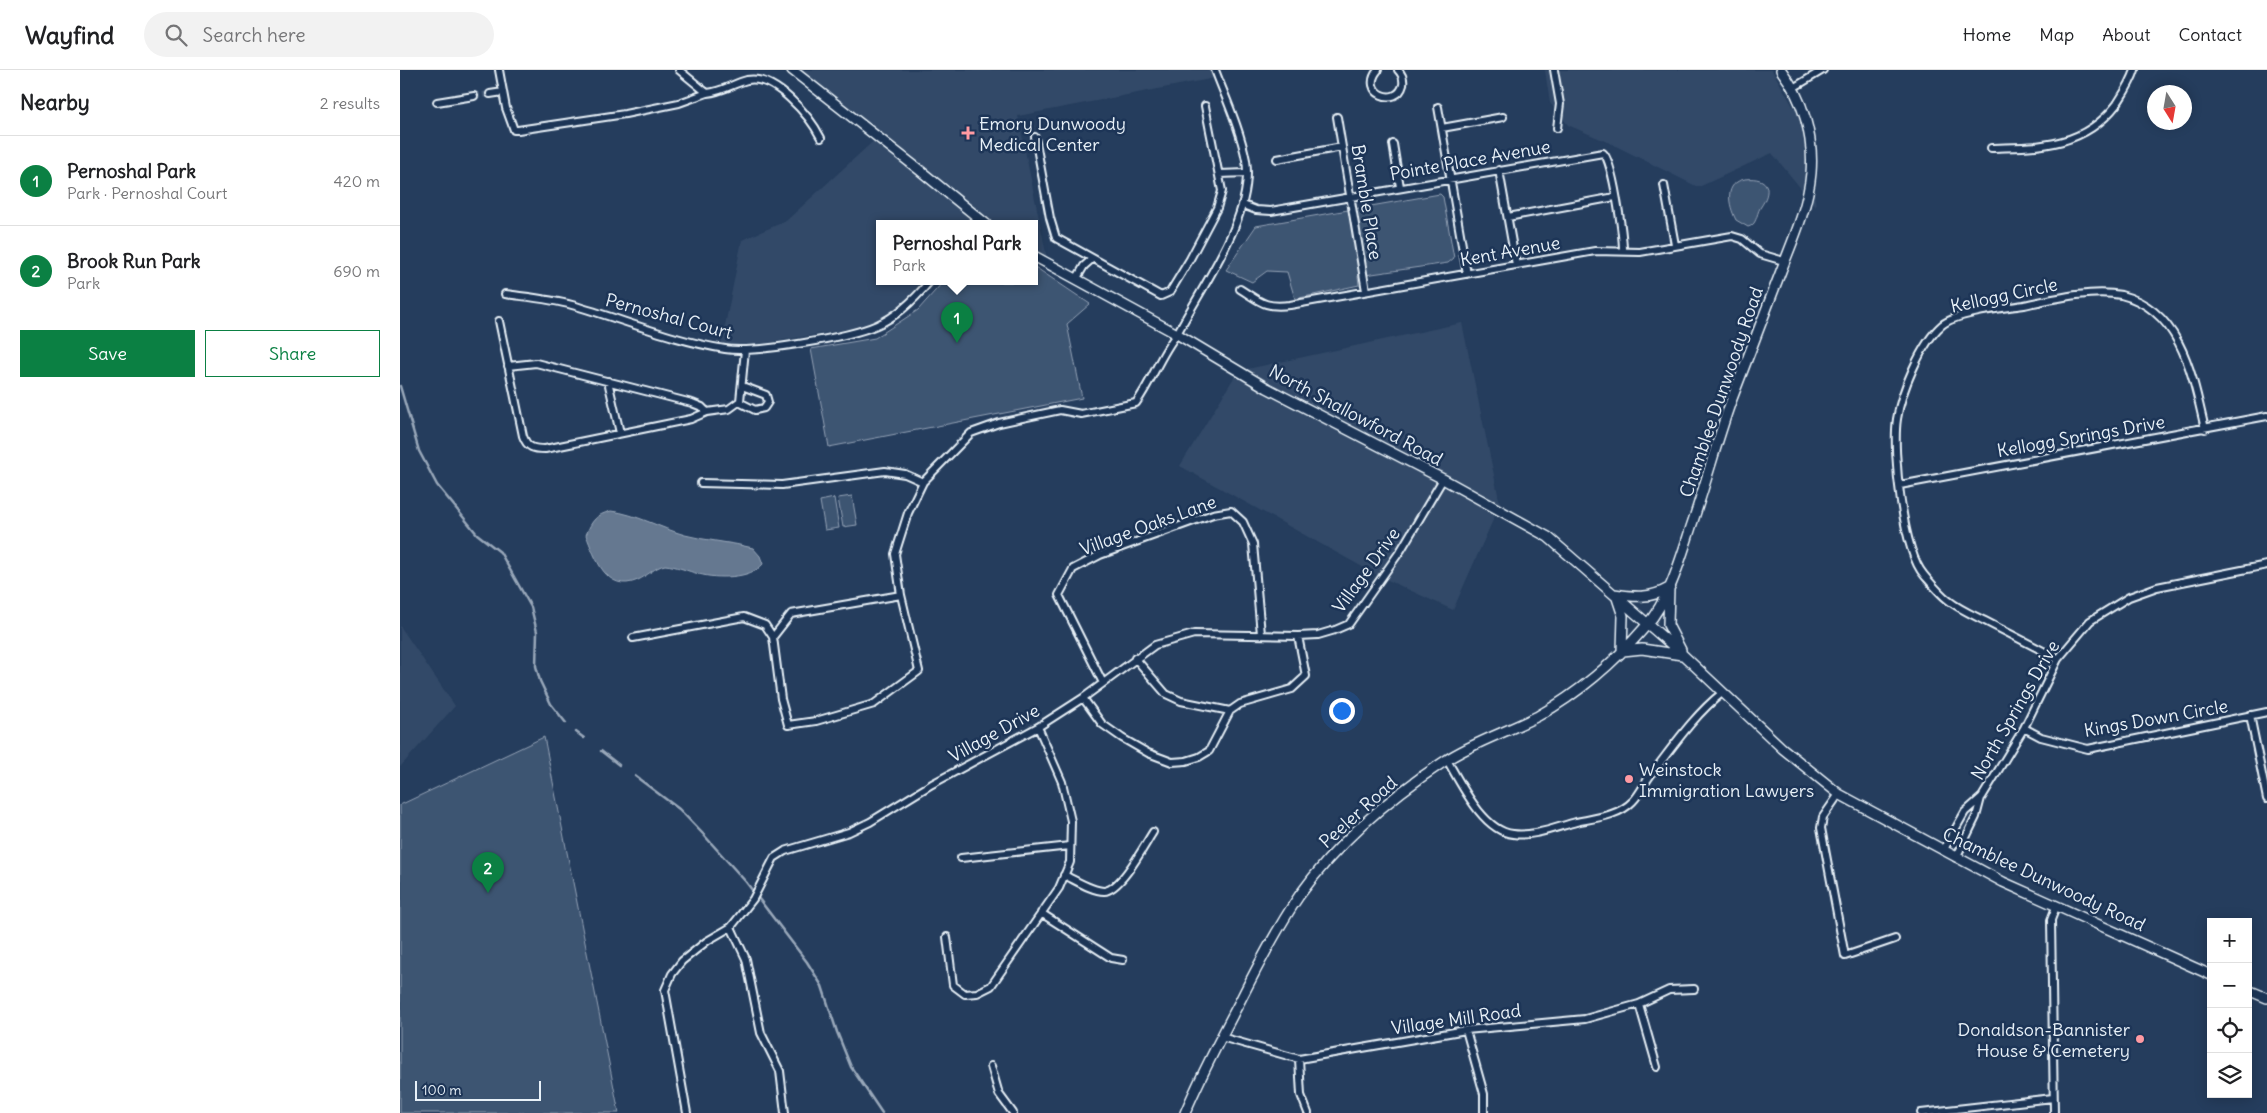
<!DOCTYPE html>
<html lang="en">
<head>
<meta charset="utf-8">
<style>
  :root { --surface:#fff; --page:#f2f2f2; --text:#202124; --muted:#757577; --line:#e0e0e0; --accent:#0b8043 }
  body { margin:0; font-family:Delius,sans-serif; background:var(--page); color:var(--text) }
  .controls { position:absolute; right:15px; bottom:15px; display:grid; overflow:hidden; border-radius:0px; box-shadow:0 2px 12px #0003 }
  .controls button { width:45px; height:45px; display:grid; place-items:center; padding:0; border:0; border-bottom:1px solid var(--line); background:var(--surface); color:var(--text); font:25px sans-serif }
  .compass { position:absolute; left:1747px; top:15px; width:45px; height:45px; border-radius:50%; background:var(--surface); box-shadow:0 2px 12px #0003; rotate:169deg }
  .scale { position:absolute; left:15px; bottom:12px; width:126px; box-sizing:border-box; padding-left:5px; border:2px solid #e8f1f8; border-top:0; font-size:14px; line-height:18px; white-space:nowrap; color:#e8f1f8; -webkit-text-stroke:4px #1d3557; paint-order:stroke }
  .you { position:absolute; left:941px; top:640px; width:18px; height:18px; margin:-12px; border:4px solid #fff; border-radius:50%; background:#1a73e8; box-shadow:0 0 0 8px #1a73e833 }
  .badge { display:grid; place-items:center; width:32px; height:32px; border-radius:50%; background:var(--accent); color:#fff; font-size:16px; font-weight:700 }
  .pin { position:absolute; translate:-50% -41px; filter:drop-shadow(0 1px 2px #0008) }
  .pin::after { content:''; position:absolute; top:26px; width:18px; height:15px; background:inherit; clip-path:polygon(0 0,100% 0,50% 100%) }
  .popup { position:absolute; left:476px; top:150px; width:162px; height:65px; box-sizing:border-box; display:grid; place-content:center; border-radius:0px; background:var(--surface); filter:drop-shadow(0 1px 4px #0005); font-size:16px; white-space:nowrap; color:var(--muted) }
  .popup b { font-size:19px; color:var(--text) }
  .popup::after { content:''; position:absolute; left:50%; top:100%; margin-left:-10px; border:10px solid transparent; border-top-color:var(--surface) }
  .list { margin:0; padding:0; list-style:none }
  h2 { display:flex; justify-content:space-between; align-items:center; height:65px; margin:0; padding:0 20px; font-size:21px }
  h2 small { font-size:16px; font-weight:400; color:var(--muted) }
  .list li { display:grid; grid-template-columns:32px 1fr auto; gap:15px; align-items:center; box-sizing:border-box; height:90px; padding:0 20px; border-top:1px solid var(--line) }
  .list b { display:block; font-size:19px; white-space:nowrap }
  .list p { margin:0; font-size:16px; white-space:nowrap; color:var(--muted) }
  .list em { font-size:16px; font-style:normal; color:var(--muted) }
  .actions { display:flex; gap:10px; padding:15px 20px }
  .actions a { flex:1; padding:11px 0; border:1px solid var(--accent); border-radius:0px; text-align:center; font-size:18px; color:var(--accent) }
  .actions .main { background:var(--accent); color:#fff }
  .icon { flex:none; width:28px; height:28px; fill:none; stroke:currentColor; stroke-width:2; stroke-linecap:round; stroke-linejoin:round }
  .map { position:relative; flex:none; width:1867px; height:1043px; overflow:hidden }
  header { display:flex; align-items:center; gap:30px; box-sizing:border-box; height:70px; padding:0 25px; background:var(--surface); border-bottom:1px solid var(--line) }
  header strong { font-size:24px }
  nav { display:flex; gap:28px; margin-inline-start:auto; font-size:18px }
  .search { width:350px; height:45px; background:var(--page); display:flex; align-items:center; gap:12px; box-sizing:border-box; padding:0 18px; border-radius:28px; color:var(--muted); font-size:19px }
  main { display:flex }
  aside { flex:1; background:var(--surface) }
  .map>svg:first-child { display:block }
</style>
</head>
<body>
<header>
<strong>Wayfind</strong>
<div class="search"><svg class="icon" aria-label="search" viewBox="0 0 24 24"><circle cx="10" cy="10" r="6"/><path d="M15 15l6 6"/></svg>Search here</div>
<nav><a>Home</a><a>Map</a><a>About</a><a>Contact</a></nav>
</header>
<main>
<aside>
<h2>Nearby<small>2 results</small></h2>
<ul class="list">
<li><span class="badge">1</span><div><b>Pernoshal Park</b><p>Park · Pernoshal Court</p></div><em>420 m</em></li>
<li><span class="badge">2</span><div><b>Brook Run Park</b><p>Park</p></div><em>690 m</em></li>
</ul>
<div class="actions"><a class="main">Save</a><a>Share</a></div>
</aside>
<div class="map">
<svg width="1867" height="1043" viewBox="0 0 1867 1043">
  <rect width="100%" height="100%" fill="#253d5d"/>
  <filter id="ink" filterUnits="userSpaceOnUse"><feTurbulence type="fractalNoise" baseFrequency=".02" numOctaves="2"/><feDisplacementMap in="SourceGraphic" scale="10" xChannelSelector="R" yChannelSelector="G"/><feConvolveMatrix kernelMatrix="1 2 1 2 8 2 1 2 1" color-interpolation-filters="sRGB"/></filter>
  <g filter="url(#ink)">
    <!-- built -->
    <path fill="#334a68" d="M401,0H817L820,7L618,46L648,193L635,184L634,154H588L572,144L564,154H480V212H522L483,253L320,281L342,170L386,151L479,66Z
      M1145,0H1372L1394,38H1399L1407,67L1416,137L1372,83L1301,116H1296L1210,73L1168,55L1150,33Z
      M1062,253L1100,434L1053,540L979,506L780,396L838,301Z
      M0,556L55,636L0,697Z"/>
    <!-- green -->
    <path fill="#3e5472" stroke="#93a2b5" d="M1345,109C1370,106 1372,121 1360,138C1356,145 1357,155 1348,157L1336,150C1328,134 1324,113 1345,109Z
      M1040,124L1043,127L1054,188L1048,193L958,206L959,215L895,229L887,202L867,201L852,212L826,200L856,156Z
      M635,197L690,234L667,254L682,328L429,377L411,279L475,268L518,240L543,212H634Z
      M452,426L457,455L443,457L438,428Z
      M434,428L439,458L425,460L420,431Z
      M144,667L219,1043H0V735Z"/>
    <!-- water -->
    <path fill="#657890" stroke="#99a8ba" d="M211,441C236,444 260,458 285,465C307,471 331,472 353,478L360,486L363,494C351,509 316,509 299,504C287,501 277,496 265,495C255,497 247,506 238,510C206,524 195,487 186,465C192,450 196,445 211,441Z"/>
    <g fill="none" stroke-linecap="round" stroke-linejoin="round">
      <!-- stream -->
      <path stroke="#99a8ba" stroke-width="2.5" d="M0,316L19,381L37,415L77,464L100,482L131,537L137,562L136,596L140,611L151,634L166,653
        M176,662L184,668
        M201,681L219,695
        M235,706L279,739L303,764L346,812L407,892L422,916L437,962L451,997L482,1043"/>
      <!-- street-tunnel -->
      <path stroke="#425874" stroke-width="6" stroke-dasharray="6 3" stroke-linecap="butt" d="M74,26L90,24"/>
      <!-- street casing -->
      <g stroke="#e8f1f8" stroke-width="10">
        <path id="street" d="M99,0L106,38L114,60H118L225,44L279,33L307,23
          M279,0L307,23C324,21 332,14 347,10C374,4 410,46 421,68
          M978,0C959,23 997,38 1003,15C1004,9 1002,4 998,0
          M1154,0L1160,34L1157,58
          M1393,18L1423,0
          M90,24L103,22
          M37,32L74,26
          M1038,37L1067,204
          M937,47L966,221
          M1042,58L1103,47
          M635,67L650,148L656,168L761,226L770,222L790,189L817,138L822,121L805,36
          M993,74L1000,117
          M1591,78C1640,77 1684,77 1717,34C1724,23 1731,13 1735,0
          M877,89L942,77
          M1099,100L1116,195
          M819,104L847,103
          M1264,115L1275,175
          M843,135L856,140L871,141L1203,83C1213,90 1223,166 1223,181
          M1108,147L1215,127
          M571,154L576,148
          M677,208L684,196L692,189
          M840,219C861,232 864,238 890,235L1195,181L1240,182L1332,166L1342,169L1360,184L1384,191
          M105,224C127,227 151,229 172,235C222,249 273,271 325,279C354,284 450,267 477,255C498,246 515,229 529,212
          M99,251L123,366C127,378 134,379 145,379L291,349L307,342
          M108,296L136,293L292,333L302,337L307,342L329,339L340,331L345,280
          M208,311L220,363
          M339,332L355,340L364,338L368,332L366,325L342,316
          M301,413L382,415L485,401L505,404L523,412L571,363L599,353L660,340L681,344L736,333C752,311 760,285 777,264C802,216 855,145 846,90C840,59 826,29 815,0
          M1500,415L1867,346
          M373,567L381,629L388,655L416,651L474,634L519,601L501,525L495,484L508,443L523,412
          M233,568L344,547L365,555L373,567L391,544L501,525
          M735,588L766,624L781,631L830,641
          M1658,589C1634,576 1610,564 1585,551C1573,545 1559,539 1548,530C1539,523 1531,513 1524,505C1503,481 1492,381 1497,349C1501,322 1521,273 1542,255C1556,243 1604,238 1624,235C1652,229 1693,219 1721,225C1782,240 1793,308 1805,359
          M703,613L659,525L673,499L700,485L813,444L831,441L843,452L853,474L861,564
          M683,628L702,654L722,668L748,683L772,692L786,691L799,687L809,681L830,641L840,634L892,619L906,606L898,566
          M1850,645L1867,729
          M1624,658L1641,667L1688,679L1867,642
          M1047,690C1061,714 1083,761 1113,764C1133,767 1157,757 1176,752C1195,748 1219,746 1233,731C1240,724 1244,714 1250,706C1272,678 1294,645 1322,623
          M1439,724L1423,747L1421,758L1445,886L1495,869
          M1543,781L1565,742L1582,727L1624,658L1658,589L1690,551L1729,527L1757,517L1867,495
          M561,788L670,776
          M1556,788L1576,747L1581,728
          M664,805C675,810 692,821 704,821C721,820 744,776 753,762
          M641,843L711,888L723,890
          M331,857L346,889L361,963L380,1001L385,1043
          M547,867L553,915L565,924L577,923L591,916L659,818L670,792L671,751L662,712L638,657
          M1239,934L1257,997
          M1066,960L1084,1024V1043
          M821,967L899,989L1066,960L1185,949L1239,934L1269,920L1294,919
          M899,989L901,1025L908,1043
          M591,996L599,1024L613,1043
          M287,1043L265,920L272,904L282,891L307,871L331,857L353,829L374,788L385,781L449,762L470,752L532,714L638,657L683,628L755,575L794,564L898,566L918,565L935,560L949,554L1001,480L1043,409
          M1521,1043L1653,1028
          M1654,1043L1651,850L1656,837"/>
      </g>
      <!-- secondary casing -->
      <g stroke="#e8f1f8" stroke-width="12">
        <path id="secondary" d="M392,0L517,98L586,154
          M634,186L777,264L867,318L1043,409L1148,467L1281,583L1382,678L1439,724L1603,812L1811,905
          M1214,524C1234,527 1250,529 1269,518L1268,555L1281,580
          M1217,528L1223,546L1222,581
          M1223,581L1242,579L1282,585
          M1848,920L1867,928
          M785,1043C801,1005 820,969 839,933C857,897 876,860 899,826C937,773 990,727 1045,691C1074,672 1107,662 1138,646C1179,623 1215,592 1246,556C1270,528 1280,491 1291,457C1305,416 1316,374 1330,334C1347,289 1364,245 1381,201C1393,170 1408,137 1411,103C1414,66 1403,29 1381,0"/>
      </g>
      <!-- street -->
      <use href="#street" stroke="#1d3557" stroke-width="6"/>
      <!-- secondary -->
      <use href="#secondary" stroke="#1d3557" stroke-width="9"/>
    </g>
  </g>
  <!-- markers -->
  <g fill="#ff9aa2" stroke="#1d3557" stroke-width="2">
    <path d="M565.5 55.5h5v5h5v5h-5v5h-5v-5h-5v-5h5z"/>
    <circle cx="1229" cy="709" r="5"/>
    <circle cx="1740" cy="969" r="5"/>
  </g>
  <g text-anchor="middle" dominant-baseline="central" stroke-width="5" stroke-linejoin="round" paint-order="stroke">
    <!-- poi labels -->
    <g font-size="18" fill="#e8f1f8" stroke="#1d3557" text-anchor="start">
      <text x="579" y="53">Emory Dunwoody<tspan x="579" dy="21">Medical Center</tspan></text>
      <text x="1239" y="699">Weinstock<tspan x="1239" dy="21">Immigration Lawyers</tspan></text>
      <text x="1730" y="959" text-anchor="end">Donaldson-Bannister<tspan x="1730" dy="21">House &amp; Cemetery</tspan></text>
    </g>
    <!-- street labels -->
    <g font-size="18" fill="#e8f1f8" stroke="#1d3557">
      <text transform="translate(1070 90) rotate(-10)">Pointe Place Avenue</text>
      <text transform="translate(967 132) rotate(81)">Bramble Place</text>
      <text transform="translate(1110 181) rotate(-10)">Kent Avenue</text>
      <text transform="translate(1604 225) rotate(-12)">Kellogg Circle</text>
      <text transform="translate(269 246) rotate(15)">Pernoshal Court</text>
      <text transform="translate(1321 322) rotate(-71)">Chamblee Dunwoody Road</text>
      <text transform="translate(956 345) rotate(28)">North Shallowford Road</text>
      <text transform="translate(1681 366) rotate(-10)">Kellogg Springs Drive</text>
      <text transform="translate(748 455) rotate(-20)">Village Oaks Lane</text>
      <text transform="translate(966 500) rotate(-54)">Village Drive</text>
      <text transform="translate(1615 640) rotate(-60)">North Springs Drive</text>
      <text transform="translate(1756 648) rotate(-10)">Kings Down Circle</text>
      <text transform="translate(594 663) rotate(-29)">Village Drive</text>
      <text transform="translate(958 742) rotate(-42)">Peeler Road</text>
      <text transform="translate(1644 809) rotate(25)">Chamblee Dunwoody Road</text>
      <text transform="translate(1056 949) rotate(-8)">Village Mill Road</text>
    </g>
  </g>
</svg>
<div class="controls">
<button>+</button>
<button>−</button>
<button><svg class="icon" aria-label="locate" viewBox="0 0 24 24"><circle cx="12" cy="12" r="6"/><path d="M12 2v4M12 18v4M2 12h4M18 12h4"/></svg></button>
<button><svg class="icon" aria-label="layers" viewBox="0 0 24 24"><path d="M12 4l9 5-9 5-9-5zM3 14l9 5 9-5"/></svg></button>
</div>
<svg class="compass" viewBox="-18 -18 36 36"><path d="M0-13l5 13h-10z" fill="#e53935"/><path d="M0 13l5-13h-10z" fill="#757577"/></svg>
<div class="scale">100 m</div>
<div class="you"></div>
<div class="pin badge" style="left:557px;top:273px">1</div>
<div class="popup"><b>Pernoshal Park</b>Park</div>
<div class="pin badge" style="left:88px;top:823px">2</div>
</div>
</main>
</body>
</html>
